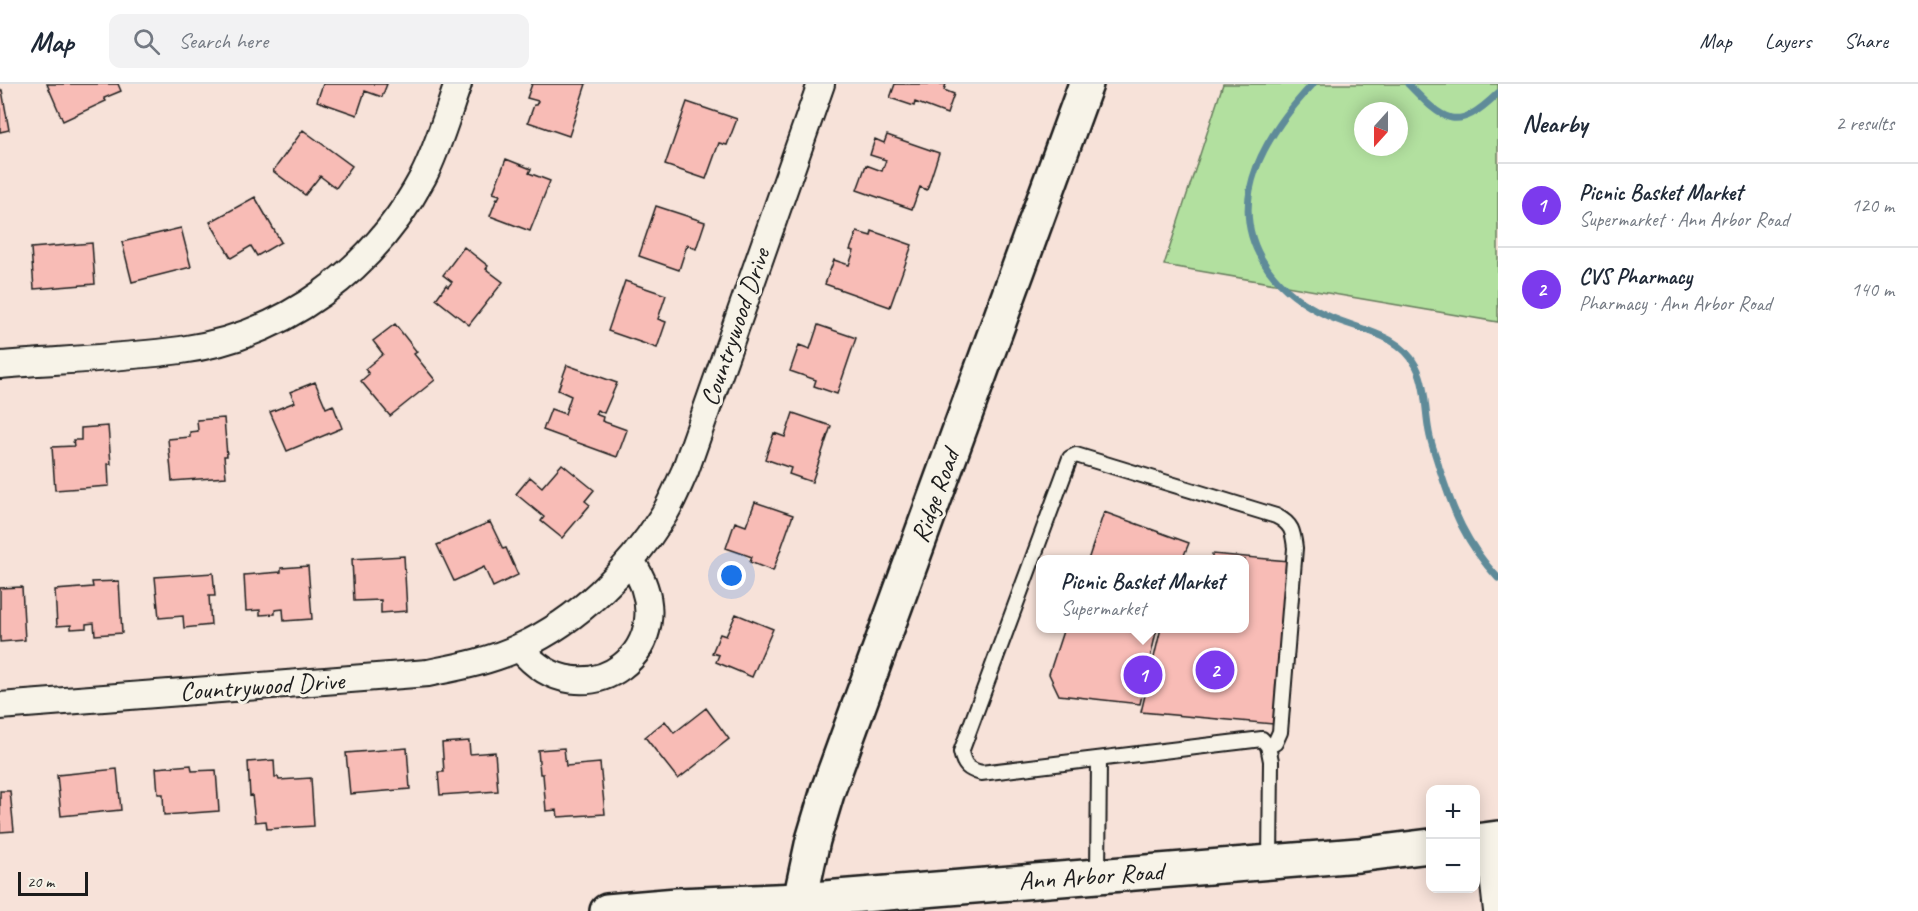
<!DOCTYPE html>
<html lang="en">
<head>
<meta charset="utf-8">
<style>
  :root { --surface:#fff; --page:#f2f2f3; --text:#1f2937; --muted:#747a83; --line:#e0e1e3; --accent:#7c3aed }
  body { margin:0; font-family:Caveat,sans-serif; background:var(--page); color:var(--text) }
  .controls { position:absolute; right:18px; bottom:18px; display:grid; overflow:hidden; border-radius:12px; box-shadow:0 3px 15px #0003 }
  .controls button { width:54px; height:54px; display:grid; place-items:center; padding:0; border:0; border-bottom:2px solid var(--line); background:var(--surface); color:var(--text); font:30px sans-serif }
  .compass { position:absolute; left:1354px; top:18px; width:54px; height:54px; border-radius:50%; background:var(--surface); box-shadow:0 3px 15px #0003; rotate:201deg }
  .scale { position:absolute; left:18px; bottom:15px; width:70px; box-sizing:border-box; padding-left:6px; border:3px solid #1c1c1c; border-top:0; font-size:16px; line-height:21px; white-space:nowrap; color:#1c1c1c; -webkit-text-stroke:4px #f7f3e8; paint-order:stroke }
  .you { position:absolute; left:732px; top:492px; width:21px; height:21px; margin:-15px; border:4px solid #fff; border-radius:50%; background:#1a73e8; box-shadow:0 0 0 9px #1a73e833 }
  .badge { display:grid; place-items:center; width:39px; height:39px; border-radius:50%; background:var(--accent); color:#fff; font-size:20px; font-weight:700 }
  .pin { position:absolute; translate:-50% -50%; border:3px solid #fff; box-shadow:0 2px 6px #0006 }
  .popup { position:absolute; left:1036px; top:471px; width:213px; height:78px; box-sizing:border-box; display:grid; place-content:center; border-radius:12px; background:var(--surface); filter:drop-shadow(0 2px 4px #0005); font-size:20px; white-space:nowrap; color:var(--muted) }
  .popup b { font-size:22px; color:var(--text) }
  .popup::after { content:''; position:absolute; left:50%; top:100%; margin-left:-12px; border:12px solid transparent; border-top-color:var(--surface) }
  .list { margin:0; padding:0; list-style:none }
  h2 { display:flex; justify-content:space-between; align-items:center; height:78px; margin:0; padding:0 24px; font-size:26px }
  h2 small { font-size:20px; font-weight:400; color:var(--muted) }
  .list li { display:grid; grid-template-columns:39px 1fr auto; gap:18px; align-items:center; box-sizing:border-box; height:84px; padding:0 24px; border-top:2px solid var(--line) }
  .list b { display:block; font-size:22px; white-space:nowrap }
  .list p { margin:0; font-size:20px; white-space:nowrap; color:var(--muted) }
  .list em { font-size:20px; font-style:normal; color:var(--muted) }
  .icon { flex:none; width:33px; height:33px; fill:none; stroke:currentColor; stroke-width:2; stroke-linecap:round; stroke-linejoin:round }
  .map { position:relative; flex:none; width:1498px; height:827px; overflow:hidden }
  header { display:flex; align-items:center; gap:36px; box-sizing:border-box; height:84px; padding:0 30px; background:var(--surface); border-bottom:2px solid var(--line) }
  header strong { font-size:28px }
  nav { display:flex; gap:33px; margin-inline-start:auto; font-size:21px }
  .search { width:420px; height:54px; background:var(--page); display:flex; align-items:center; gap:15px; box-sizing:border-box; padding:0 21px; border-radius:12px; color:var(--muted); font-size:22px }
  main { display:flex }
  aside { flex:1; background:var(--surface) }
  .map>svg:first-child { display:block }
</style>
</head>
<body>
<header>
<strong>Map</strong>
<div class="search"><svg class="icon" aria-label="search" viewBox="0 0 24 24"><circle cx="10" cy="10" r="6"/><path d="M15 15l6 6"/></svg>Search here</div>
<nav><a>Map</a><a>Layers</a><a>Share</a></nav>
</header>
<main>
<div class="map">
<svg width="1498" height="827" viewBox="0 0 1498 827">
  <rect width="100%" height="100%" fill="#f7e2d9"/>
  <filter id="ink" filterUnits="userSpaceOnUse"><feTurbulence type="fractalNoise" baseFrequency=".0167" numOctaves="2"/><feDisplacementMap in="SourceGraphic" scale="12" xChannelSelector="R" yChannelSelector="G"/><feConvolveMatrix kernelMatrix="1 2 1 2 8 2 1 2 1" color-interpolation-filters="sRGB"/></filter>
  <g filter="url(#ink)">
    <!-- green -->
    <path fill="#b2e09f" stroke="#677e5e" stroke-width="1.5" fill-rule="evenodd" d="M1223,0H1498V238L1164,181ZM1363,27H1399V63H1363Z"/>
    <g fill="none" stroke-linecap="round" stroke-linejoin="round">
      <!-- stream -->
      <path stroke="#5f8b99" stroke-width="7" d="M1313,0C1266,50 1221,119 1268,185C1283,206 1304,221 1328,232C1358,246 1399,249 1416,282C1426,301 1425,327 1429,348C1431,360 1436,372 1439,383C1453,427 1466,460 1498,494
        M1408,0C1444,37 1456,50 1498,9"/>
    </g>
    <!-- building -->
    <path fill="#f8bcb6" stroke="#1c1c1c" stroke-width="1.5" d="M47,0H118L121,7L104,14L106,17L63,37Z
      M323,0H387L382,13L365,7L357,31L317,17Z
      M532,0H586L569,52L528,38L534,21H536L538,17L527,14Z
      M895,0H946L944,6L954,10L947,30L915,18L914,22L890,14Z
      M0,6H2L9,46L0,48Z
      M687,18L737,35L727,61L719,59L706,95L665,81Z
      M303,46L352,82L336,104L320,92L305,111L273,87Z
      M887,51L939,69L927,106L920,103L912,125L857,106L866,81L882,87L886,76L870,71L875,55L884,59Z
      M506,75L531,85L529,89L550,97L530,147L490,132L497,114L498,115L500,111L493,109Z
      M255,113L281,158L257,172L251,162L231,174L210,138Z
      M656,122L705,138L696,165L687,161L679,186L639,172Z
      M181,144L191,183L132,198L122,158Z
      M872,147L912,161L890,223L825,200L834,176L849,181L854,167L850,166L857,148L871,152Z
      M92,159L95,200L34,205L31,164Z
      M464,163L488,182L486,185L503,198L469,241L436,215L446,201L448,203L452,198L443,191Z
      M625,197L666,211L658,235L666,238L657,264L608,247Z
      M395,240L417,268L414,270L435,296L390,332L361,297L369,290L365,285L383,270L373,257Z
      M818,241L856,254L837,310L814,302L816,296L790,287L799,261L810,265Z
      M567,281L617,299L604,329L597,326L595,330L603,333L602,337L627,346L617,373L543,346L551,325L565,330L571,312L558,306Z
      M315,298L326,324L333,321L342,344L287,367L270,328L295,318L290,308Z
      M793,329L831,342L812,398L789,390L791,384L765,375L774,349L785,353Z
      M224,334L227,372H224L226,393L172,397L168,355L190,353V348L198,347L197,336Z
      M108,342L111,380H108L109,402L55,406L52,363L74,362L73,356H81V344Z
      M562,380L594,406L585,417L590,421L562,454L541,437L544,433L516,410L530,393L542,403Z
      M755,418L793,431L773,487L750,478L752,473L726,464L735,438L746,442Z
      M1104,428L1189,459L1182,476H1088Z
      M490,438L503,465L506,464L518,491L493,503L484,483L454,497L437,461Z
      M1212,470L1289,477L1273,640L1141,628L1161,544H1245V476H1212Z
      M404,472L407,527L381,529V516L354,517L352,475Z
      M308,482L312,535L284,537L283,525L275,526V530L260,531V526L246,527L244,491L281,488V484Z
      M213,489L215,512H209L211,541L184,544L183,532L159,534L155,493Z
      M119,497L122,549L95,551L94,539L86,540V544L71,545V541L57,542L55,506L93,503L92,498Z
      M22,503L25,556L0,558V504Z
      M736,530L773,545L752,593L716,578L719,571L712,569L720,550L726,552Z
      M1064,544H1157L1140,620L1059,611L1049,590Z
      M706,624L729,655L678,695L645,653L665,637L674,649Z
      M469,657L470,670L495,668L498,707L440,711L438,688H444L442,659Z
      M407,664L410,705L350,710L346,669Z
      M564,664L566,682L600,679L605,730L558,733L557,726L546,727L543,690H540L538,666Z
      M274,676L275,693H278L279,696L311,694L314,742L267,745L266,737L255,738L252,711L250,712L248,678Z
      M191,681L192,687L216,686L219,727L164,731L163,710H158L156,684Z
      M117,685L121,726L61,732L57,691Z
      M0,707H10L14,747L0,748Z"/>
    <g fill="none" stroke-linecap="round" stroke-linejoin="round">
      <!-- service casing -->
      <g stroke="#1c1c1c" stroke-width="18">
        <path id="service" d="M1268,662L1275,659L1280,648L1295,464C1293,447 1292,440 1276,432L1076,371L1070,374L961,668C964,682 968,685 981,689L1262,655L1268,662L1271,677L1270,778
          M1098,791L1099,675"/>
      </g>
      <!-- minor casing -->
      <g stroke="#1c1c1c" stroke-width="30">
        <path id="minor" d="M0,281C60,276 121,274 181,266C285,252 374,185 423,93C438,64 447,31 458,0
          M520,564C582,642 691,565 631,477
          M0,622L428,589C458,583 491,577 520,563C579,536 629,486 663,432C672,418 678,402 685,387L821,0
          M1489,755L1497,827"/>
      </g>
      <!-- tertiary casing -->
      <g stroke="#1c1c1c" stroke-width="38">
        <path id="tertiary" d="M796,827L800,816L813,756L828,706L1086,0"/>
      </g>
      <!-- secondary casing -->
      <g stroke="#1c1c1c" stroke-width="38">
        <path id="secondary" d="M1476,757L1498,754
          M607,827L677,821L800,816L1358,771L1430,762"/>
      </g>
      <!-- service -->
      <use href="#service" stroke="#f7f3e8" stroke-width="14"/>
      <!-- minor -->
      <use href="#minor" stroke="#f7f3e8" stroke-width="26"/>
      <!-- tertiary -->
      <use href="#tertiary" stroke="#f7f3e8" stroke-width="33"/>
      <!-- secondary -->
      <use href="#secondary" stroke="#f7f3e8" stroke-width="33"/>
    </g>
  </g>
  <g text-anchor="middle" dominant-baseline="central" stroke-width="6" stroke-linejoin="round" paint-order="stroke">
    <!-- street labels -->
    <g font-size="26" fill="#1c1c1c" stroke="#f7f3e8">
      <text transform="translate(735 243) rotate(-71)">Countrywood Drive</text>
      <text transform="translate(935 412) rotate(-70)">Ridge Road</text>
      <text transform="translate(262 602) rotate(-4)">Countrywood Drive</text>
      <text transform="translate(1091 792) rotate(-4)">Ann Arbor Road</text>
    </g>
  </g>
</svg>
<div class="controls">
<button>+</button>
<button>−</button>
</div>
<svg class="compass" viewBox="-18 -18 36 36"><path d="M0-13l5 13h-10z" fill="#e53935"/><path d="M0 13l5-13h-10z" fill="#747a83"/></svg>
<div class="scale">20 m</div>
<div class="you"></div>
<div class="pin badge" style="left:1143px;top:591px">1</div>
<div class="popup"><b>Picnic Basket Market</b>Supermarket</div>
<div class="pin badge" style="left:1215px;top:586px">2</div>
</div>
<aside>
<h2>Nearby<small>2 results</small></h2>
<ul class="list">
<li><span class="badge">1</span><div><b>Picnic Basket Market</b><p>Supermarket · Ann Arbor Road</p></div><em>120 m</em></li>
<li><span class="badge">2</span><div><b>CVS Pharmacy</b><p>Pharmacy · Ann Arbor Road</p></div><em>140 m</em></li>
</ul>
</aside>
</main>
</body>
</html>
